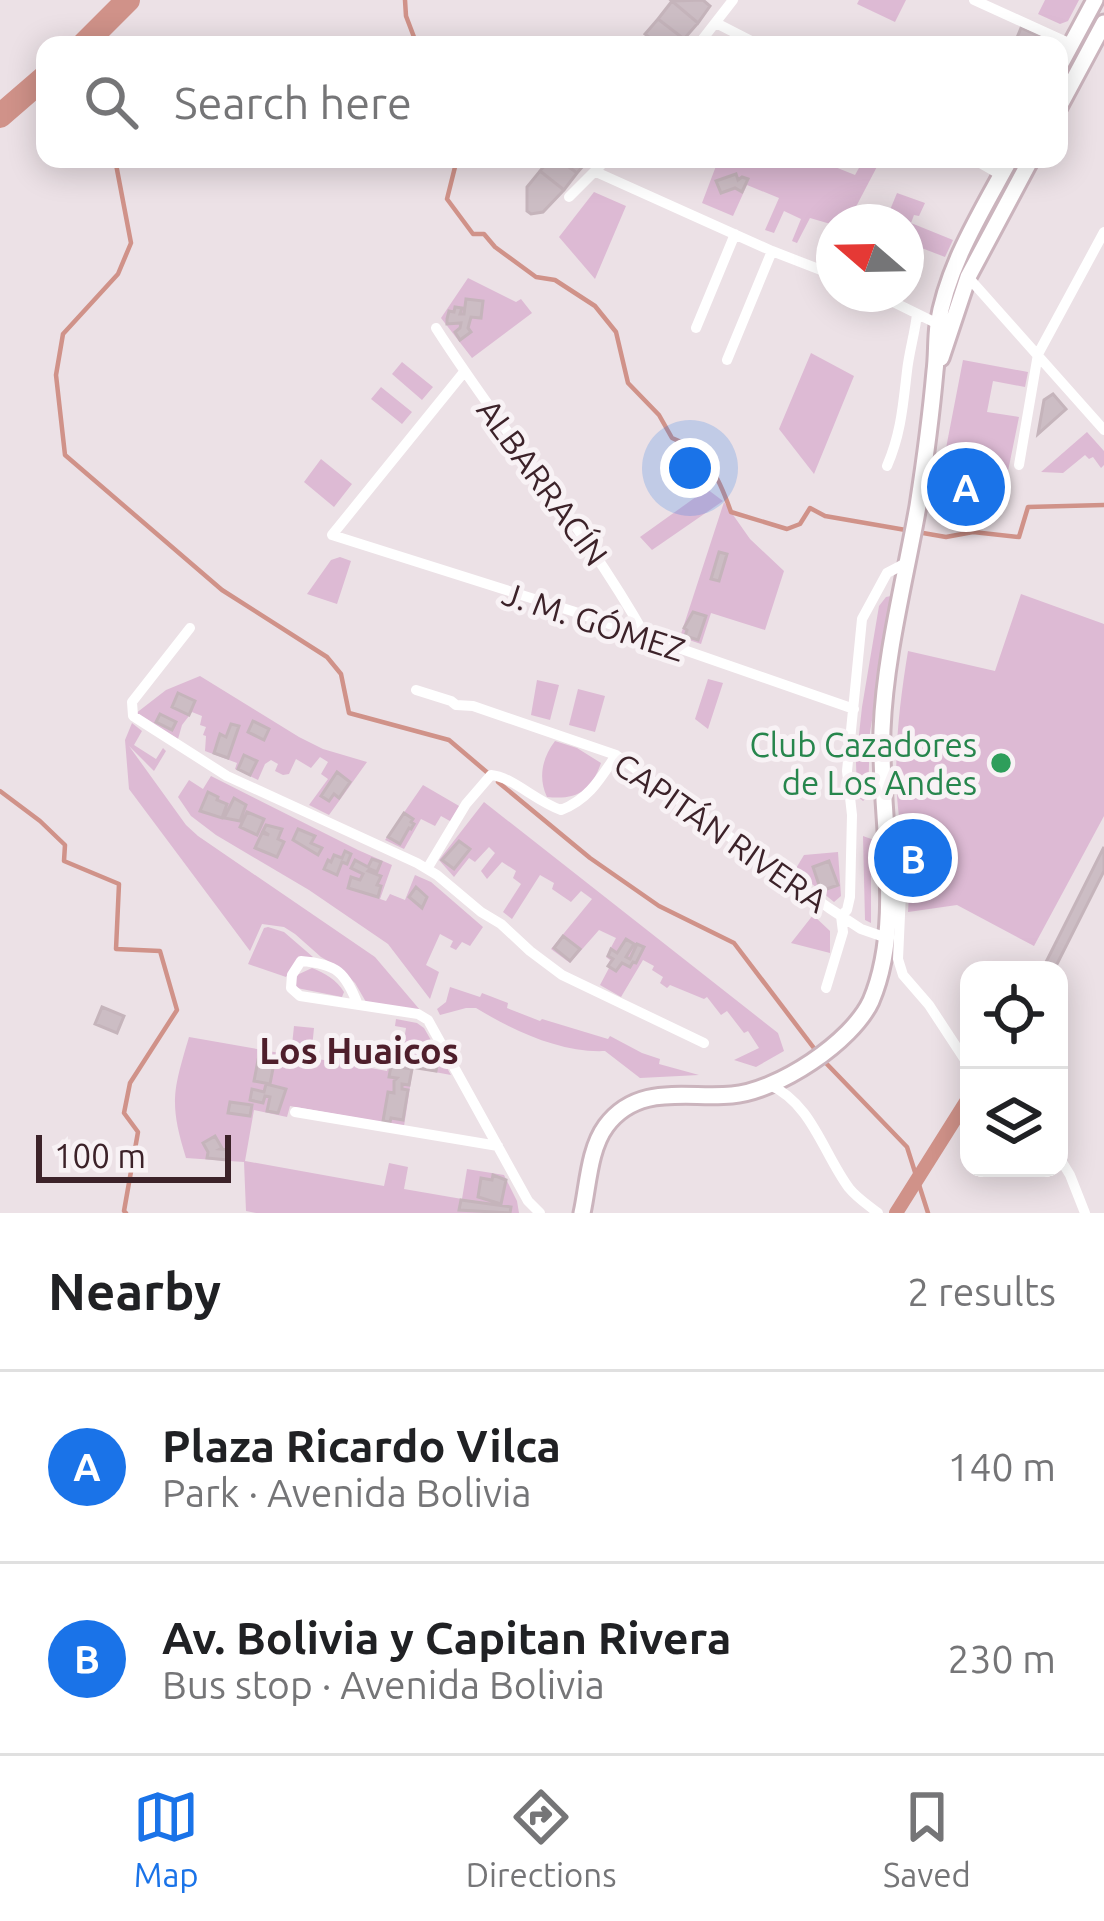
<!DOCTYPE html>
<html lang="en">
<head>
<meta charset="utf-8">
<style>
  :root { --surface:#fff; --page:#f2f2f2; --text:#202124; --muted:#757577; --line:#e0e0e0; --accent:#1a73e8 }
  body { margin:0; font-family:Ubuntu,sans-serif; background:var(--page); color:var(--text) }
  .controls { position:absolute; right:36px; bottom:36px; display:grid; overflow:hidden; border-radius:24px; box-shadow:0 6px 30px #0003 }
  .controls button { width:108px; height:108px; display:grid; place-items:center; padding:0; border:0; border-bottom:3px solid var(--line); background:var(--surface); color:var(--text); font:60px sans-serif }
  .compass { position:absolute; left:816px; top:204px; width:108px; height:108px; border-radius:50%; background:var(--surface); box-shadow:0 6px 30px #0003; rotate:290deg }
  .scale { position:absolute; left:36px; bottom:30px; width:195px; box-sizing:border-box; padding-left:12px; border:6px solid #3c2229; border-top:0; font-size:33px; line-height:42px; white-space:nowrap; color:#3c2229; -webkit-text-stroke:9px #f8f2f5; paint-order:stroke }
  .you { position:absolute; left:690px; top:468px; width:42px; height:42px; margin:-30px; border:9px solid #fff; border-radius:50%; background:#1a73e8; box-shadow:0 0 0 18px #1a73e833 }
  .badge { display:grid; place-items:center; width:78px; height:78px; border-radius:50%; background:var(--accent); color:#fff; font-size:39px; font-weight:700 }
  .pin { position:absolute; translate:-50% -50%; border:6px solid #fff; box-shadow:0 3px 12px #0006 }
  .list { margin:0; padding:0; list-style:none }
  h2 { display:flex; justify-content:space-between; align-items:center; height:156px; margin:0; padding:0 48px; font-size:51px }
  h2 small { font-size:39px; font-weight:400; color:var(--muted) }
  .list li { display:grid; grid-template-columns:78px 1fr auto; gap:36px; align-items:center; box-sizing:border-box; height:192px; padding:0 48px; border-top:3px solid var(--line) }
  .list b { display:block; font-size:45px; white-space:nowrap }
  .list p { margin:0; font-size:39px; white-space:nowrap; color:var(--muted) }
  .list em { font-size:39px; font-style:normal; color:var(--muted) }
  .icon { flex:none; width:66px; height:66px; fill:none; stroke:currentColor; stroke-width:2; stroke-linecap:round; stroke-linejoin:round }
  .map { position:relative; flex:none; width:1104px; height:1213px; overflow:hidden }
  .search { position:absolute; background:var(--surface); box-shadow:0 6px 30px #0003; left:36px; right:36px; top:36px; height:132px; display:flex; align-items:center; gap:30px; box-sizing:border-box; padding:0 42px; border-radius:24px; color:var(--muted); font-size:45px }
  .sheet { height:540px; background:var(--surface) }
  nav { display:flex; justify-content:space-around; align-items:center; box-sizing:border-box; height:168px; border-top:3px solid var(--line); background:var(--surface); font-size:33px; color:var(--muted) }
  nav a { display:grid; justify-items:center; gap:6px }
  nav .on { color:var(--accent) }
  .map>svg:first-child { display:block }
</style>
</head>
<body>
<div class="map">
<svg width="1104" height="1213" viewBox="0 0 1104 1213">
  <rect width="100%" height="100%" fill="#ece1e6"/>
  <!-- green -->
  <path fill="#ddbad4" d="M859,0H906L895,22L857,4Z
    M1045,0H1079L1068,21L1060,24L1038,14Z
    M706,159H815L855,175L864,159H881L848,222H834V225L810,218L797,243L792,241L801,219L784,211L774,233L765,230L779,198L747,185L733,216L702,203L716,166L705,161Z
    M594,192L626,206L595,279L559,237Z
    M897,193L925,203L919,216L914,215L911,223L953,240L945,257L906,242V222H885Z
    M468,278L516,302L521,299L532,313L472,358L441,318Z
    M811,353L854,376L814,474L779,429Z
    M963,360L1028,372L1025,387L993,381L987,412L1019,417L1008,471L942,469Z
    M402,362L433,387L422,400L392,374Z
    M381,387L412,412L402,424L371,399Z
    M1087,432L1104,451V465L1101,468L1093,457L1089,459L1085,455L1063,473L1041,472Z
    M321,459L352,484L334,507L304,482Z
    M933,474L995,480L1007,493L999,503L928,506Z
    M707,489L723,501L652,550L640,537Z
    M724,502L750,539L784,571L765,630L711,613L701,644L680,637Z
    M340,557L351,561L337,604L307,594L331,560Z
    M1021,594L1104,624V816L1034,946L957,905L908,912L910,877L921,864L920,848L905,847C889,787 898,712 908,651L995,671Z
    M891,596L893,599L870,732L868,797L863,801L857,796L856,762L862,707L879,606L886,597Z
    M200,676L299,737L323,749L367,762L329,815L309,805L328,779L321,774L328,762L320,757L311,768L296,759L289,774L283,775L275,771L278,764L271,760L265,764L258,780L235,769L237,763L205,751L206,736L203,735L206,727L200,725L202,716L192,712L182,725L178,739L135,714L166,690Z
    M708,679L723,683L708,729L695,719Z
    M537,680L559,685L550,720L531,715Z
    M578,689L605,696L595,732L569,725Z
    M132,723L142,731L134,745L156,759L163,748L166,751L154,771L129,746L186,825L198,836L375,957L420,1010L366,1002L355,983L340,968L321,957L295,934L284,927L262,924L250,951L129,789L125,740Z
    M555,741L577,748L601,763C591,792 576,800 547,797C538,778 542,758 555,741Z
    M211,776L358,850L392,865L380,899L386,901L390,894L405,900L415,875L431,882L483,927L470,946L462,942L456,950L450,947L453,941L440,934L426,965L439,972L430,999L388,944L309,890L216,835L191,816L178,797L189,780L203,789Z
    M423,785L466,810L457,825L441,816L435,826L421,819L404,849L385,840Z
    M484,802L778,1033L784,1051L756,1067L734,1060L759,1048L748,1031L744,1033L727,1011L721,1015L707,997L704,999L670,985L667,988L660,983L663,977L652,970L654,966L643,960L621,997L600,985L609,968L607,966L610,960L606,957L616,938L599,930L570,963L551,949L592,899L581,891L571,902L552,889L554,883L540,875L512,919L503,912L521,884L513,878L516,871L502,862L487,879L481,871L495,853L489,847L475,862L469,858L454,877L439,860Z
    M863,836L877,841L878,862L871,863V923L865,920Z
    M838,852L841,896L834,902L795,870L804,855Z
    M813,915L830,931V953L791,943Z
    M268,927L284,932L313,957L291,969L286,977L248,964L264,928Z
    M312,968C325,973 337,980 344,992L342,997L297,988L295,983L297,975Z
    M450,987L480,997L482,993L508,1003L507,1008L540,1021L542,1019L608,1039L610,1036L642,1053L660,1059L659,1064L699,1075L640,1078L605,1051C561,1053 514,1031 476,1008H466L440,1015L437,1009L446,1002Z
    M396,1019L417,1023L424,1028L451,1075L413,1068L404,1126L290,1106L287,1117L254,1110L245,1161L384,1186L389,1163L408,1167L404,1189L462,1199L467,1169L504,1175L517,1201L519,1213H256L246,1211L244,1162L186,1158C169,1103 173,1091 189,1037L291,1055L294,1026L314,1028L311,1058L330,1061L332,1045L351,1048L349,1064L387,1071L389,1063L400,1064L406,1028L395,1026Z"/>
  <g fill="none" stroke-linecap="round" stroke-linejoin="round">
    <!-- stream -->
    <path stroke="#d09289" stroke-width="4.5" d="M405,0L406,16L417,45
      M93,36L95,45
      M115,159L131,243L118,274L63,334L56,375L65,455L222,590L327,657L341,674L349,713L449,740L489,774
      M457,159L447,199L473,234H484L495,247L536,277L555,280L595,306L616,332L628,383L659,415L672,438C708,452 719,478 731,512L787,529L800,524L810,508L825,516L946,537L973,532L1019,537L1028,507L1104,505
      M498,782L590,858L659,906L734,943L823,1060L907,1147L928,1213
      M0,791L40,821L65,845L64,861L119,884L116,949L160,951L177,1010L130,1083L124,1113L138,1132L124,1211L126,1213"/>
    <!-- canal -->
    <path stroke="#d09289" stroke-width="14" d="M896,1213L969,1097"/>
    <!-- river -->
    <path stroke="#d09289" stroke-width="24" d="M83,45L128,0
      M0,116L45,77"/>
  </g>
  <!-- building -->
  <path fill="#ccbdc4" stroke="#c5b4bb" stroke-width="3" d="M703,0L710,6L698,23L672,1Z
    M672,1L698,23L684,39L658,19Z
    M658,19L684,39L679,45H659L645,34Z
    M1021,28L1050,41V45H1014Z
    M550,159H558L577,173L564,190L540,171Z
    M558,159H589L577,173Z
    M540,171L564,190L543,212L531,214L527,211V187Z
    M736,174L738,180L742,177L748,179L742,192L735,188L721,193L716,181Z
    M466,299L483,301L481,318L471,317L468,328L471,332L460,340L455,332L460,328L461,323L447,324V319L449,311L454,312L455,307L462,308L460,314H464Z
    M1053,394L1066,409L1038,434L1044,400Z
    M719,552L727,554L719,581L711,579Z
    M693,612L706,616L698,640L685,636L687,630L684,628Z
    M178,693L195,701L189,715L172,707Z
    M160,714L176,722L172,730L156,722Z
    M253,721L269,729L264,740L248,732Z
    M231,724L239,726L228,758L214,753L220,734L226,737Z
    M244,755L257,761L250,775L238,769Z
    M337,772L350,782L339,798L334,794L329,801L321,796Z
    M208,792L218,797L217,800L227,804L222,818L200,811Z
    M234,798L246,805L240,821L224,818Z
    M247,812L264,819L257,835L240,827Z
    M404,813L413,819L411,822L414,824L411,829L409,828L400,844L388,837Z
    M266,825L282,829L278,839L284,842L277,857L255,848L262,833L269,835L263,831Z
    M298,829L315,836L311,843L322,848L318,855L293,840Z
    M459,841L470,849L454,869L442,860Z
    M1104,847V871L1054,970H1042Z
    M345,851L351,854L347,864L342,862L337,875L324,869L328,860L331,862L334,855L342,858Z
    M372,859L381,862L377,872L370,869L368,871L381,876L377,885L381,886L378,897L348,888L351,877L360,880L363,874L351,868L355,860L368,867Z
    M829,861L838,885L821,891L813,867Z
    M416,887L427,897L422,908L409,897Z
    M563,936L580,949L570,961L554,948Z
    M626,939L634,944L626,957L630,959L637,944L644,947L636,963L633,962L630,967L622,963L616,971L608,966L613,959L608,956L611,949L617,953Z
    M102,1007L124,1016L117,1033L95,1024Z
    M259,1055L275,1058L270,1084L254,1081Z
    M419,1057L438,1060L436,1071L417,1068Z
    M391,1066L412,1069L409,1085L402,1084V1089L408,1090L403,1120L391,1118L390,1122L383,1121L388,1092L394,1093V1081L397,1078L389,1077Z
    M266,1084L286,1089L278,1113L267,1111L270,1097L265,1096L263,1103L250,1100L252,1089L264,1092Z
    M230,1102L252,1105L250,1116L228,1113Z
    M215,1136L222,1148L220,1149L229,1150L228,1160L207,1158L208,1152L203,1143Z
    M493,1175L506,1180L501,1204L478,1197L481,1178L492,1180Z
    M461,1200L511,1207L510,1213L459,1210Z"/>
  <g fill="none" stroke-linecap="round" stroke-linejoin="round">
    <!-- secondary casing -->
    <g stroke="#cbb4bd" stroke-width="21">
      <path id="secondary" d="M1059,67L1095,0
        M1059,107L1104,23
        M941,358L968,277L1031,159
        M582,1213C588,1186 589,1149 606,1126C638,1083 687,1099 732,1095C778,1091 852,1042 871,1001C905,921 879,816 882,730C885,655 905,580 918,506C925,461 931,416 935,371C937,356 936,340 938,325C947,266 982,211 1010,159"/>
    </g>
    <!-- street -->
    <path stroke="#fff" stroke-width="10" d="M974,0L1071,44
      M716,23L759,45
      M698,45L733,0
      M973,159L1001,175
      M596,172L772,251L834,275
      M569,197L607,159
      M968,277L1104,430
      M877,294L938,324
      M436,328C503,433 585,528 646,637
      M696,328L735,234
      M727,360L772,251
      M464,372L332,535L572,611L854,709
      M1019,465L1038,354L1104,232
      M887,466C901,434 903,405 907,371C909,352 915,333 917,314
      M190,628L132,702L133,716L227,776L417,863L437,875L481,912L501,924L530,951L562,975L704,1043
      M416,690L451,701L456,705L473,706L616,755L829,908L861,929L887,938
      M427,869L466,804L491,775C513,777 535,801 561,810C589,799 600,779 616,755
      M889,879L901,893L898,959L903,975L929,1005L969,1066
      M826,988L843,932L841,916L847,910L850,897L852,815L847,771L862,619L887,573L906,563
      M358,1005C345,972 337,964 301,961L292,975L291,988L300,996L418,1014L428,1020L528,1201L540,1213
      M770,1085C812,1104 823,1153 849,1188C857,1198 868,1205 878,1213
      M295,1112L498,1146
      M1059,1157L1070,1175L1085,1213"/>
    <!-- secondary -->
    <use href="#secondary" stroke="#fff" stroke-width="15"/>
  </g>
  <!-- markers -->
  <circle fill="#2e9e5b" stroke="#f8f2f5" stroke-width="4.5" cx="1001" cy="763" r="12"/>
  <g text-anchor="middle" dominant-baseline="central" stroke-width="10" stroke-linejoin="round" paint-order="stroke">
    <!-- street labels -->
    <g font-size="33" fill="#3c2229" stroke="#f8f2f5">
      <text transform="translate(543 482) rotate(54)">ALBARRACÍN</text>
      <text transform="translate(594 621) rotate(18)">J. M. GÓMEZ</text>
      <text transform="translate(721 832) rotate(35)">CAPITÁN RIVERA</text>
    </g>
    <!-- leisure labels -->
    <g font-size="33" fill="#27864d" stroke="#f8f2f5" text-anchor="end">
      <text x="977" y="744">Club Cazadores<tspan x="977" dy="38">de Los Andes</tspan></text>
    </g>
    <!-- neighbourhood labels -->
    <g font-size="36" font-weight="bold" fill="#4e1e2b" stroke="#f8f2f5">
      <text x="359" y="1050">Los Huaicos</text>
    </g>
  </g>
</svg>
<div class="controls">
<button><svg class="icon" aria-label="locate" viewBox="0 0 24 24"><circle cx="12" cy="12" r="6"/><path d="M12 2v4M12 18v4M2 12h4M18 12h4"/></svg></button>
<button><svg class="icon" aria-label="layers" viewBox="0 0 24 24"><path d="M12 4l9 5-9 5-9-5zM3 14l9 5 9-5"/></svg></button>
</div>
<svg class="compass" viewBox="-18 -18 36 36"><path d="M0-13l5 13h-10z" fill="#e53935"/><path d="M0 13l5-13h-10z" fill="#757577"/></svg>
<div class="scale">100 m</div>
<div class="you"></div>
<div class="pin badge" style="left:966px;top:487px">A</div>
<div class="pin badge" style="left:913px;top:858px">B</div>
<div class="search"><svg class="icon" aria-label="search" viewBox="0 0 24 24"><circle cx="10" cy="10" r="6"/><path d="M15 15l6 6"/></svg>Search here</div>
</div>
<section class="sheet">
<h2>Nearby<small>2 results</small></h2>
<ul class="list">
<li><span class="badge">A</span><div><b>Plaza Ricardo Vilca</b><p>Park · Avenida Bolivia</p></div><em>140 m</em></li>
<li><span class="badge">B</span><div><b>Av. Bolivia y Capitan Rivera</b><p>Bus stop · Avenida Bolivia</p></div><em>230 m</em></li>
</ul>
</section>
<nav>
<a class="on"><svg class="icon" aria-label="map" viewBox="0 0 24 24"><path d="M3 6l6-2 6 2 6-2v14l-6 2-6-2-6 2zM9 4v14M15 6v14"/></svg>Map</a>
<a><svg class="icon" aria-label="directions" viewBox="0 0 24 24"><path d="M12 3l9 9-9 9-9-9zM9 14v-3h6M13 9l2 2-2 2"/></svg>Directions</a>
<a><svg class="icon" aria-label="saved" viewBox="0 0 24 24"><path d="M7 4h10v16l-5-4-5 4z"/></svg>Saved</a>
</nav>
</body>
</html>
